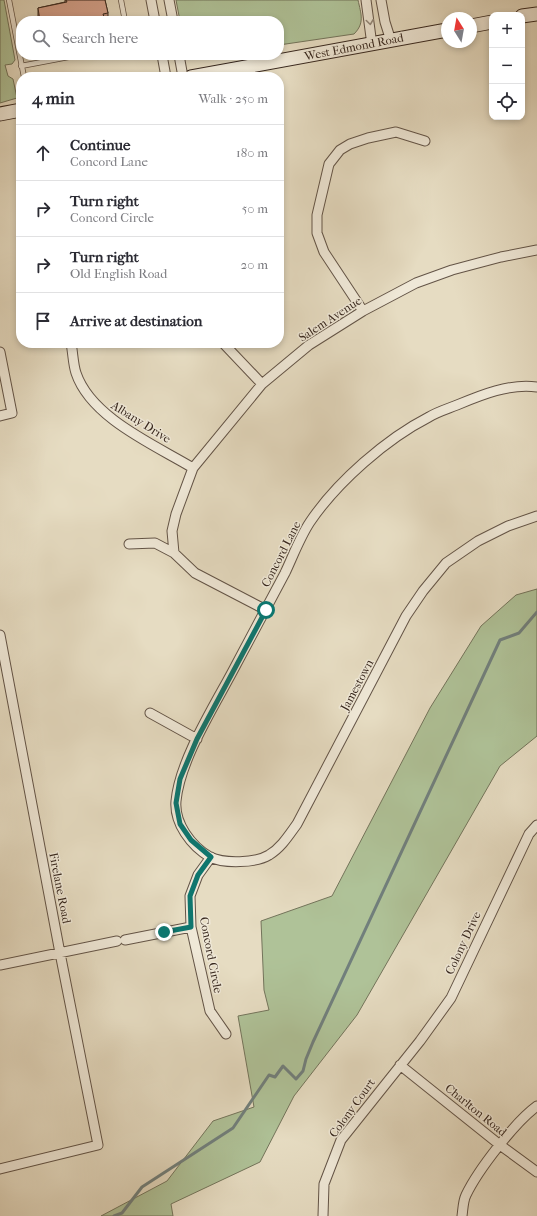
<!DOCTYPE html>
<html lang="en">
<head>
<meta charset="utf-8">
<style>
  :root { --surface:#fff; --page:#f2f2f3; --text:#2b2b33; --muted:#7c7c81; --line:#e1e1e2 }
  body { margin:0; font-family:"IM FELL French Canon",serif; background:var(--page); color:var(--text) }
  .controls { position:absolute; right:12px; top:12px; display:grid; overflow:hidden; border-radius:8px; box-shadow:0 2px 6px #0003 }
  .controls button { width:36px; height:36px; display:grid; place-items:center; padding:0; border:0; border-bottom:1px solid var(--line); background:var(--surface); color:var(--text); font:20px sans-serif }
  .compass { position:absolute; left:441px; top:12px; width:36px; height:36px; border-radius:50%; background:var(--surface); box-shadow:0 2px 6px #0003; rotate:349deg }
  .stop { position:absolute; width:12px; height:12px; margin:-9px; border:3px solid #0f766e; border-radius:50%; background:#fff }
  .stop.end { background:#0f766e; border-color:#fff; box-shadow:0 1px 4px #0008 }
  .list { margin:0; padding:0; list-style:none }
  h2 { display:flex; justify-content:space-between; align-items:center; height:52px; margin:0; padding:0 16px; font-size:17px }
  h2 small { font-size:13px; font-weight:400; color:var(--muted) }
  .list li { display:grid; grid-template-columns:26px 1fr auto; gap:12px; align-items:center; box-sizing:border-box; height:56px; padding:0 16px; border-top:1px solid var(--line) }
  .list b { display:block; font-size:15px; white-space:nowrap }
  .list p { margin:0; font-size:13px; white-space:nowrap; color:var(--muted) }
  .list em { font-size:13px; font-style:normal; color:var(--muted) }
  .icon { flex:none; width:22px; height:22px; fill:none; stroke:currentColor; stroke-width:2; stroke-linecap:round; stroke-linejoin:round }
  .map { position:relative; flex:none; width:537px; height:1216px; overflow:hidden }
  .search { position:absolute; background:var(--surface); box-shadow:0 2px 6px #0003; left:16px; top:16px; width:268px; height:44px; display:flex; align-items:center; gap:10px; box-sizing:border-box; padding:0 14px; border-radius:16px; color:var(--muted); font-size:15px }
  .panel { position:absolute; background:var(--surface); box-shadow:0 2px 6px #0003; left:16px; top:72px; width:268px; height:276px; border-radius:16px }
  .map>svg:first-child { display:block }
</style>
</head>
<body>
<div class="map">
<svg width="537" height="1216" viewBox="0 0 537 1216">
  <rect width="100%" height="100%" fill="#e6dcc2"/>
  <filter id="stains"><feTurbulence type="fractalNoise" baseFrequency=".005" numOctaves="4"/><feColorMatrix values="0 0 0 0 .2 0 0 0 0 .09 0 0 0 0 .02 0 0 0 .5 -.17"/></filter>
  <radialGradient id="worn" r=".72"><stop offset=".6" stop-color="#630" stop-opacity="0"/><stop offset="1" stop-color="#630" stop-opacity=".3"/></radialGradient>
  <!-- green -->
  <path fill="#afc298" stroke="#73745b" d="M0,0H4L15,60L12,64L5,65L8,76L13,79L17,98L0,103Z
    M176,0H358C361,14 365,23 354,34L279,45V21H180Z
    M537,589V736L500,766L357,1015L294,1096L260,1162L171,1204L173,1216H101L167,1181L213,1121L254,1107L238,1016L269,1010L264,990L261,921L332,896L430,708L481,626L516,595Z"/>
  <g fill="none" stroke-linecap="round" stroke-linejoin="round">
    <!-- stream -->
    <path stroke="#717f7c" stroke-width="3" d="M114,1216L122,1213L142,1187L233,1128L269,1075L275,1077L283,1066L296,1079L303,1071L306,1059L313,1042L500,640L519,633L537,612"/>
    <!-- service casing -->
    <g stroke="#635447" stroke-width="6">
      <path id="service" d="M9,0L24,77
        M121,0L125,21
        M21,66L79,55"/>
    </g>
    <!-- minor casing -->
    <g stroke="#635447" stroke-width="11">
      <path id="minor" d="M151,0L155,21
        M169,0L173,21
        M366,0L372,45
        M381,0L385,22L391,41
        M162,55L166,77
        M179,55L183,77
        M363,311L324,252L317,233V215L329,164L340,150L350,144L368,138L396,132L425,141
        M71,343C73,353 73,364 76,373C91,418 155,445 193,468
        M223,343L262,384
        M0,352L12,413L0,416
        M537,387C510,383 481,395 457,405C447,409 437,412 429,417C386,439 337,482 310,522C300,537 293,556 285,573C269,603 253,633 237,663C217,702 180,758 176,801C174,823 191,846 210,857C224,864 256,863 269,855C281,848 289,835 297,824L406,616L423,591L446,563L478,541L508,526L537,516
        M129,544L155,543L174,553L195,573L266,610
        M174,553L172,531L176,514L193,468L262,384L309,345L363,311L416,283L452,270L501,257L537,250
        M0,635L60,953L98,1145L0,1169
        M150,713L197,739
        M211,857L198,875L190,896L191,927L210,1011L226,1034
        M125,940L191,927
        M0,965L117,941
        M400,1065L500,1145L537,1172
        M323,1216L324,1184L341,1140L420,1041L451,998L529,834L537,825
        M462,1216C463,1209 463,1201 466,1195C478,1170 515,1122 537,1106"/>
    </g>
    <!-- secondary casing -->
    <g stroke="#37271e" stroke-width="15">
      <path id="secondary" d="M522,16L537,14
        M471,26L492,22
        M191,77L447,30
        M0,114L21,110"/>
    </g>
    <!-- service -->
    <use href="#service" stroke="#efe8d7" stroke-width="4.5"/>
    <!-- minor -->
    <use href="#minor" stroke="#efe8d7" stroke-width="9"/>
    <!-- secondary -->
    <use href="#secondary" stroke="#efe8d7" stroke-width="13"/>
  </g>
  <!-- wall -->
  <path fill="#b98c7a" stroke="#37271e" d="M65,0H105L108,13V21H38V8L65,2Z"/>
  <!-- building -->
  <path fill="#d7a38e" stroke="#37271e" d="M66,0H105L108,13L103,14L105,20L100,21H40L38,8L67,2Z"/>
  <!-- one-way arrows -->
  <defs><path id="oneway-chevron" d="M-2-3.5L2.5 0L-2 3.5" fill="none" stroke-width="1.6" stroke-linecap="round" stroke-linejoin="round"/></defs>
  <use stroke="#93887a" href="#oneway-chevron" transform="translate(370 22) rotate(82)"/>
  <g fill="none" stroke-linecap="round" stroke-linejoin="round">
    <!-- route -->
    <path stroke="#0f766e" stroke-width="5" d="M164,932L191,927L190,896L198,875L211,857L191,840L180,824L176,803L180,779L197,739L266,610"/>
  </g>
  <g text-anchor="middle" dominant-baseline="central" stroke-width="3" stroke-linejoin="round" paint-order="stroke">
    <!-- street labels -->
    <g font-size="12" fill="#37271e" stroke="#efe8d7">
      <text transform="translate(354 47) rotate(-11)">West Edmond Road</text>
      <text transform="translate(330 319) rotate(-33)">Salem Avenue</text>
      <text transform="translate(141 422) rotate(32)">Albany Drive</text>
      <text transform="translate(281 554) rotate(-63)">Concord Lane</text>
      <text transform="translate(357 685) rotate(-62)">Jamestown</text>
      <text transform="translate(60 888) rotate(79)">Firelane Road</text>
      <text transform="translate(463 943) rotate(-65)">Colony Drive</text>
      <text transform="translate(211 955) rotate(79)">Concord Circle</text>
      <text transform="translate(352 1108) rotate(-54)">Colony Court</text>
      <text transform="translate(476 1110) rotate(39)">Charlton Road</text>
    </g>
  </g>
  <rect width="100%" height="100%" filter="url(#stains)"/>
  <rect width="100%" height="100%" fill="url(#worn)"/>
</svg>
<div class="controls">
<button>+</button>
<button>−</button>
<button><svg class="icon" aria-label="locate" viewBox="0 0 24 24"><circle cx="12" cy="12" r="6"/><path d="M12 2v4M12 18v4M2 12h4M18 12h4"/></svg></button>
</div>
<svg class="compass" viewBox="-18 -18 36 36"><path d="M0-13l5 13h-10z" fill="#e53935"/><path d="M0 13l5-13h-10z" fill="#7c7c81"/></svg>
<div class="stop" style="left:266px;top:610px"></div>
<div class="stop end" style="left:164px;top:932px"></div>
<div class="search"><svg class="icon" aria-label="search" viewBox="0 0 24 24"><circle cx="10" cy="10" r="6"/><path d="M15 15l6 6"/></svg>Search here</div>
<section class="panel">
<h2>4 min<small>Walk · 250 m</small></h2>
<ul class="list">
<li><svg class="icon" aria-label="ahead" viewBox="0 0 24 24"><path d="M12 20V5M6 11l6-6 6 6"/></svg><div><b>Continue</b><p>Concord Lane</p></div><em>180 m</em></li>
<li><svg class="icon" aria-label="right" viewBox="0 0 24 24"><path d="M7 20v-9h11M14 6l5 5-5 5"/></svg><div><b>Turn right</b><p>Concord Circle</p></div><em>50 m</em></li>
<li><svg class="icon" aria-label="right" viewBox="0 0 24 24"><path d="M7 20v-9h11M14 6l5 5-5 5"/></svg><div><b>Turn right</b><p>Old English Road</p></div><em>20 m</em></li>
<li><svg class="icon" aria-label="arrive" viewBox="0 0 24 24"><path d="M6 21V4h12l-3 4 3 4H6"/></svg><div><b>Arrive at destination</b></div></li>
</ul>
</section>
</div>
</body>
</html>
